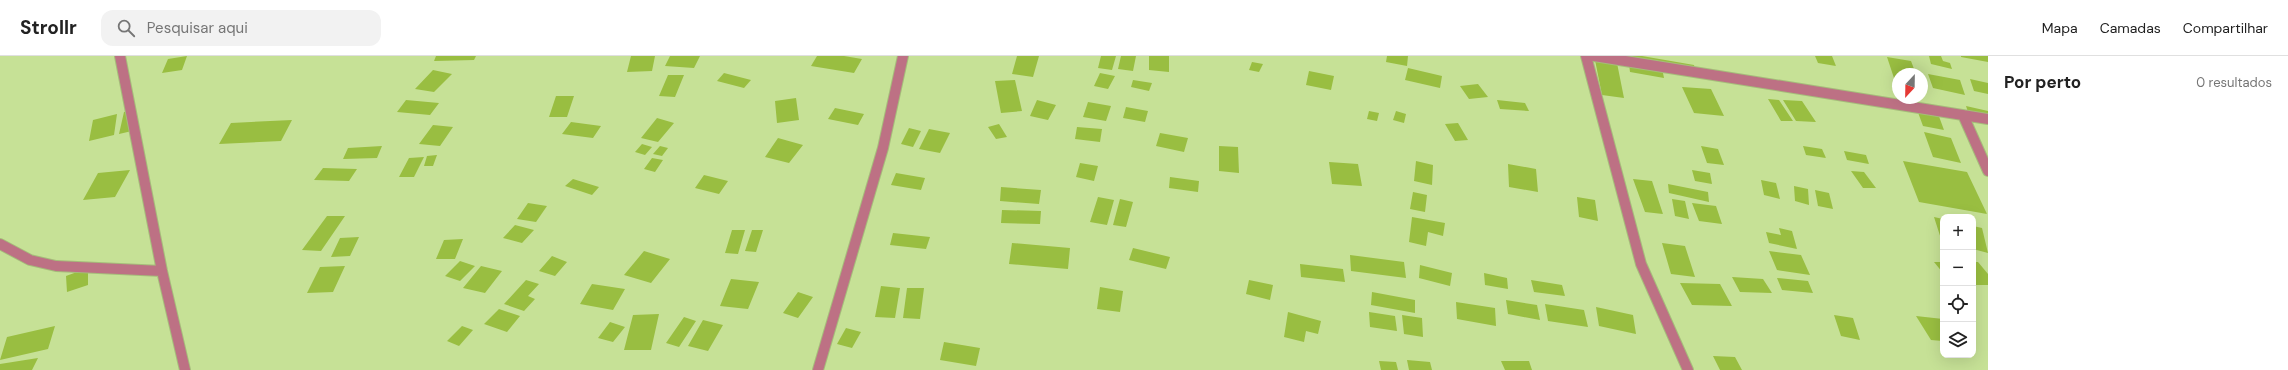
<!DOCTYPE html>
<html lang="pt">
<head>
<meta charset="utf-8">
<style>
  :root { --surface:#fff; --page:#f2f2f2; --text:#222; --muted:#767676; --line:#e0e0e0 }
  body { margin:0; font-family:"DM Sans",sans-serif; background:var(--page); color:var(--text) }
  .controls { position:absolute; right:12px; bottom:12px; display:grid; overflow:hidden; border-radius:8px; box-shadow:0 4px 16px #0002 }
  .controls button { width:36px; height:36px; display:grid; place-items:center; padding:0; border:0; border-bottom:1px solid var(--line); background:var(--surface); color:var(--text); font:20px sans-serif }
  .compass { position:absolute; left:1892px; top:12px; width:36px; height:36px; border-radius:50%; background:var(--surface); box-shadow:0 4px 16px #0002; rotate:202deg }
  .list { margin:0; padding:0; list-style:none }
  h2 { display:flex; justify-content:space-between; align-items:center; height:52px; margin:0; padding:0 16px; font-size:17px }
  h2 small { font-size:13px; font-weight:400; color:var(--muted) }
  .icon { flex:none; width:22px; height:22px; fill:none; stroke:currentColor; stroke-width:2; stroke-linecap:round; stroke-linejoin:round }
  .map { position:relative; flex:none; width:1988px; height:314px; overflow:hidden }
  header { display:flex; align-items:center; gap:24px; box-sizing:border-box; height:56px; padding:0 20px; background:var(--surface); border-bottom:1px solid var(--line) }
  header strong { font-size:19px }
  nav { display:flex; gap:22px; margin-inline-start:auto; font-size:14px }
  .search { width:280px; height:36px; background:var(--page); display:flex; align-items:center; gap:10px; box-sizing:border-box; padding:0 14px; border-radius:12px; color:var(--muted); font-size:15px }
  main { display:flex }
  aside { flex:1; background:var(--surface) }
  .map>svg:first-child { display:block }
</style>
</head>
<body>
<header>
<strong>Strollr</strong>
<div class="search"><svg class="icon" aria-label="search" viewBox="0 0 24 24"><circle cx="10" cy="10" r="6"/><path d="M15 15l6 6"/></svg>Pesquisar aqui</div>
<nav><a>Mapa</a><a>Camadas</a><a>Compartilhar</a></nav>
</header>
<main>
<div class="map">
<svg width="1988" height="314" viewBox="0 0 1988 314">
  <rect width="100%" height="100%" fill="#c6e196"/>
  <!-- building -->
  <path fill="#99be41" d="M187,0L182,14L162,17L168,3Z
    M436,0H476L474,4L434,5Z
    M631,0H655L652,15L627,16Z
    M670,0H700L694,12L665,10Z
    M817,0H844L862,3L854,17L811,10Z
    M1017,0H1039L1033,21L1012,18Z
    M1101,0H1116L1112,14L1098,12Z
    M1121,0H1136L1133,15L1118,13Z
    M1149,0H1169V16L1149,14Z
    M1387,0H1408L1407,10L1386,6Z
    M1628,0H1642L1694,9L1696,17L1662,12L1664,22L1630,16Z
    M1815,0H1832L1836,10L1818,7Z
    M1929,0H1941L1943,5L1950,7L1952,13L1931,8Z
    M1961,0H1988V6L1961,1Z
    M1887,1L1911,5L1916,18H1898V22H1894Z
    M1595,4L1617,7L1624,42L1602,39Z
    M1252,6L1263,8L1259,16L1249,14Z
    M1408,12L1442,20L1440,32L1405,24Z
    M433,14L452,18L434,36L415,33Z
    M1309,15L1334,20L1331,34L1306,29Z
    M724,17L751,24L744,32L717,25Z
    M1100,17L1115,20L1108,33L1094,30Z
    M1928,18L1960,24L1965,39L1933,32Z
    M668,19H684L675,41L659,40Z
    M1970,23L1988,27V38L1974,35Z
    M1015,24L1022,55L1001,57L995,25Z
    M1133,24L1152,27L1149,35L1131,31Z
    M1478,28L1488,41L1469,43L1460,30Z
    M1682,31L1711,33L1724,60L1694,57Z
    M556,40H574L567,61H549Z
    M796,42L799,64L777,67L775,45Z
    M1768,43L1779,44L1793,65H1781Z
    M406,44L439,47L430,59L397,56Z
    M1037,44L1056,49L1048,64L1030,60Z
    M1497,44L1525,47L1529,55L1500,53Z
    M1783,44L1802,45L1816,66L1796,65Z
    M1088,46L1111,50L1106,65L1083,61Z
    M1966,50L1988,55V68L1971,65Z
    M1126,51L1148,55L1145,66L1123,62Z
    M1916,51L1937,55L1944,74L1923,70Z
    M835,52L864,58L858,69L828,63Z
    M136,53L132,75L119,78L124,56Z
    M1369,55L1379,57L1377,65L1367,63Z
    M1396,55L1406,58L1404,67L1393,64Z
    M117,58L114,79L89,85L93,64Z
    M657,62L674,67L658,86L641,82Z
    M292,64L281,85L219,88L231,67Z
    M571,66L601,70L593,82L562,78Z
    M1458,67L1468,84L1455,85L1445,68Z
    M999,68L1007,81L996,83L988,71Z
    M433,69L453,71L440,90L419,88Z
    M1077,71L1102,73L1100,86L1075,83Z
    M909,72L921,75L913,91L901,88Z
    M929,73L950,77L940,97L919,93Z
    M1924,76L1951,82L1961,107L1933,101Z
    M1160,77L1188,82L1184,96L1156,90Z
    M778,82L803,89L789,107L765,101Z
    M642,88L652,91L645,99L635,96Z
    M382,90L377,102L343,103L348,92Z
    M660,90L668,92L662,100L653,98Z
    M1219,90L1238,91L1239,117L1219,115Z
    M1701,90L1718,93L1724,109L1707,107Z
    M1803,90L1822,93L1826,102L1806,99Z
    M1844,95L1866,99L1869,108L1847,104Z
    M437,99L433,110H424L427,100Z
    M424,101L414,121H399L409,102Z
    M652,102L663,104L655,116L644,113Z
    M1416,105L1433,109L1432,129L1414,125Z
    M1903,105L1967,116L1987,158L1919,146Z
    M1329,106L1358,108L1362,130L1332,128Z
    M1080,107L1098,110L1094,125L1076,121Z
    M1508,108L1536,113L1538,136L1509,131Z
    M323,112L357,113L349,125L314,124Z
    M130,114L115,141L83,144L98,117Z
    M1692,114L1710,117L1712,128L1695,125Z
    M1851,115L1864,116L1876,132H1863Z
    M896,117L925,122L921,134L891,129Z
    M704,119L728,125L719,138L695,132Z
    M1170,121L1199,125L1198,136L1169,132Z
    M573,123L599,131L592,139L565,130Z
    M1633,123L1652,125L1663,158L1645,156Z
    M1761,124L1776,127L1780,143L1764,139Z
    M1668,128L1708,136L1709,146L1669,137Z
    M1794,130L1808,133L1809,149L1795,145Z
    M1001,131L1041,134L1039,148L1000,145Z
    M1815,134L1829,137L1833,153L1818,150Z
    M1413,136L1427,139L1425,156L1410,153Z
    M1098,141L1114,144L1107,169L1090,166Z
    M1577,141L1595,144L1598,165L1579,161Z
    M1120,143L1133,146L1126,171L1113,169Z
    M1672,143L1685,145L1689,163L1675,160Z
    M528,147L547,150L536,166L517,163Z
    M1692,147L1716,150L1722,168L1699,165Z
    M1002,154L1041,155L1040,168L1001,167Z
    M327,160H345L321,195L302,194Z
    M1412,161L1445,167L1443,180L1428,176L1426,190L1409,186Z
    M1934,161L1943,163V186H1942Z
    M515,169L534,174L522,187L503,182Z
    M1973,170L1982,172L1988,197L1973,193Z
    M1779,172L1792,175L1797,193L1769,187L1766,176L1781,179Z
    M732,174H745L738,198L725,197Z
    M752,174H763L756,196L745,195Z
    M893,177L930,181L926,193L890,189Z
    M359,181L350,200L331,201L340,182Z
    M463,183L455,203H436L444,184Z
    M1012,187L1070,192L1068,213L1009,208Z
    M1662,187L1685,190L1695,221L1671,218Z
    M1133,192L1170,201L1166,213L1129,204Z
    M644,195L670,203L651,227L624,219Z
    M1769,195L1801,199L1810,219L1777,214Z
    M1350,199L1404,206L1406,222L1351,215Z
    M552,200L567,206L555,220L539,215Z
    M460,205L475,210L460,225L445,220Z
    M1934,206H1943V217Z
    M1973,206H1978L1988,218V229H1973Z
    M1300,208L1343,213L1345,226L1301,221Z
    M1420,209L1452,217L1450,230L1419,222Z
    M345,210L333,236L307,237L320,211Z
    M481,210L502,215L485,237L463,232Z
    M88,212V229L67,236L66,220Z
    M1484,217L1507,222L1508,233L1485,229Z
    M1732,221L1763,223L1772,237L1740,236Z
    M1777,222L1808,225L1813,237L1782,234Z
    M731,223L759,226L748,253L720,250Z
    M526,224L539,228L528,240L535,243L524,255L504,248Z
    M1249,224L1273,229L1270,244L1246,238Z
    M1531,224L1562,229L1565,240L1534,236Z
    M1680,227L1720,228L1732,250L1692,249Z
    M592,228L625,233L613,254L580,248Z
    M881,230L900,232L895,262L875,261Z
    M1100,231L1123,235L1120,256L1097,253Z
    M907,232H924L920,263L903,262Z
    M798,236L813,241L798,262L783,257Z
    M1372,236L1415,244V257L1371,249Z
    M1506,244L1537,249L1540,264L1508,258Z
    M1456,246L1495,252L1496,270L1457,263Z
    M1545,248L1584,254L1588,271L1548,265Z
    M1596,251L1633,259L1636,278L1599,270Z
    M499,253L520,260L507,276L484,268Z
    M1288,256L1321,265L1318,278L1306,275L1304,286L1284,281Z
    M1369,256L1395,260L1397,275L1370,271Z
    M659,258L651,294H624L633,259Z
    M1402,259L1422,262L1423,281L1404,278Z
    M1834,259L1853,262L1860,284L1841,280Z
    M1916,260L1943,263V285L1931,284Z
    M684,261L696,265L679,291L666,287Z
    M703,264L723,269L708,295L688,290Z
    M610,266L625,271L613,286L598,282Z
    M55,270L48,293L0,304L7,281Z
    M462,270L473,274L459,290L447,285Z
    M846,272L861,276L852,292L837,288Z
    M944,286L980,292L976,310L940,304Z
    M1713,300L1735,301L1742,314H1720Z
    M38,302L32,314H0V308Z
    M1407,304L1430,306L1432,314H1409Z
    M1379,305L1396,306L1398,314H1381Z
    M1501,305H1529L1532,314H1505Z"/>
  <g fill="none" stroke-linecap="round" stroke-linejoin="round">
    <!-- minor casing -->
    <g stroke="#a5bc7a" stroke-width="12">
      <path id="minor" d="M120,0L162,215L185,314
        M1586,0L1641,208L1688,314
        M1594,0L1988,63
        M1963,59L1988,115
        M0,188L30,204L56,210L162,215
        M818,314L883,92L903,0"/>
    </g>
    <!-- minor -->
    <use href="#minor" stroke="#bd7184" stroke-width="10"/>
  </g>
</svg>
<div class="controls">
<button>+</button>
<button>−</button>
<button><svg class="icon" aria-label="locate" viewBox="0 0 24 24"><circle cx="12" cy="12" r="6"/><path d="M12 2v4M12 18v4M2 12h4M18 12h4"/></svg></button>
<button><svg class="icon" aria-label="layers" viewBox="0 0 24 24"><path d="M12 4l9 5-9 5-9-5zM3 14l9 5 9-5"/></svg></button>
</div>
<svg class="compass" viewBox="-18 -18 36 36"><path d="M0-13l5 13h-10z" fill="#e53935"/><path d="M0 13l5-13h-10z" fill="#767676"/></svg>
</div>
<aside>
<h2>Por perto<small>0 resultados</small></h2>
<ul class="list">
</ul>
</aside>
</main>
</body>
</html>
